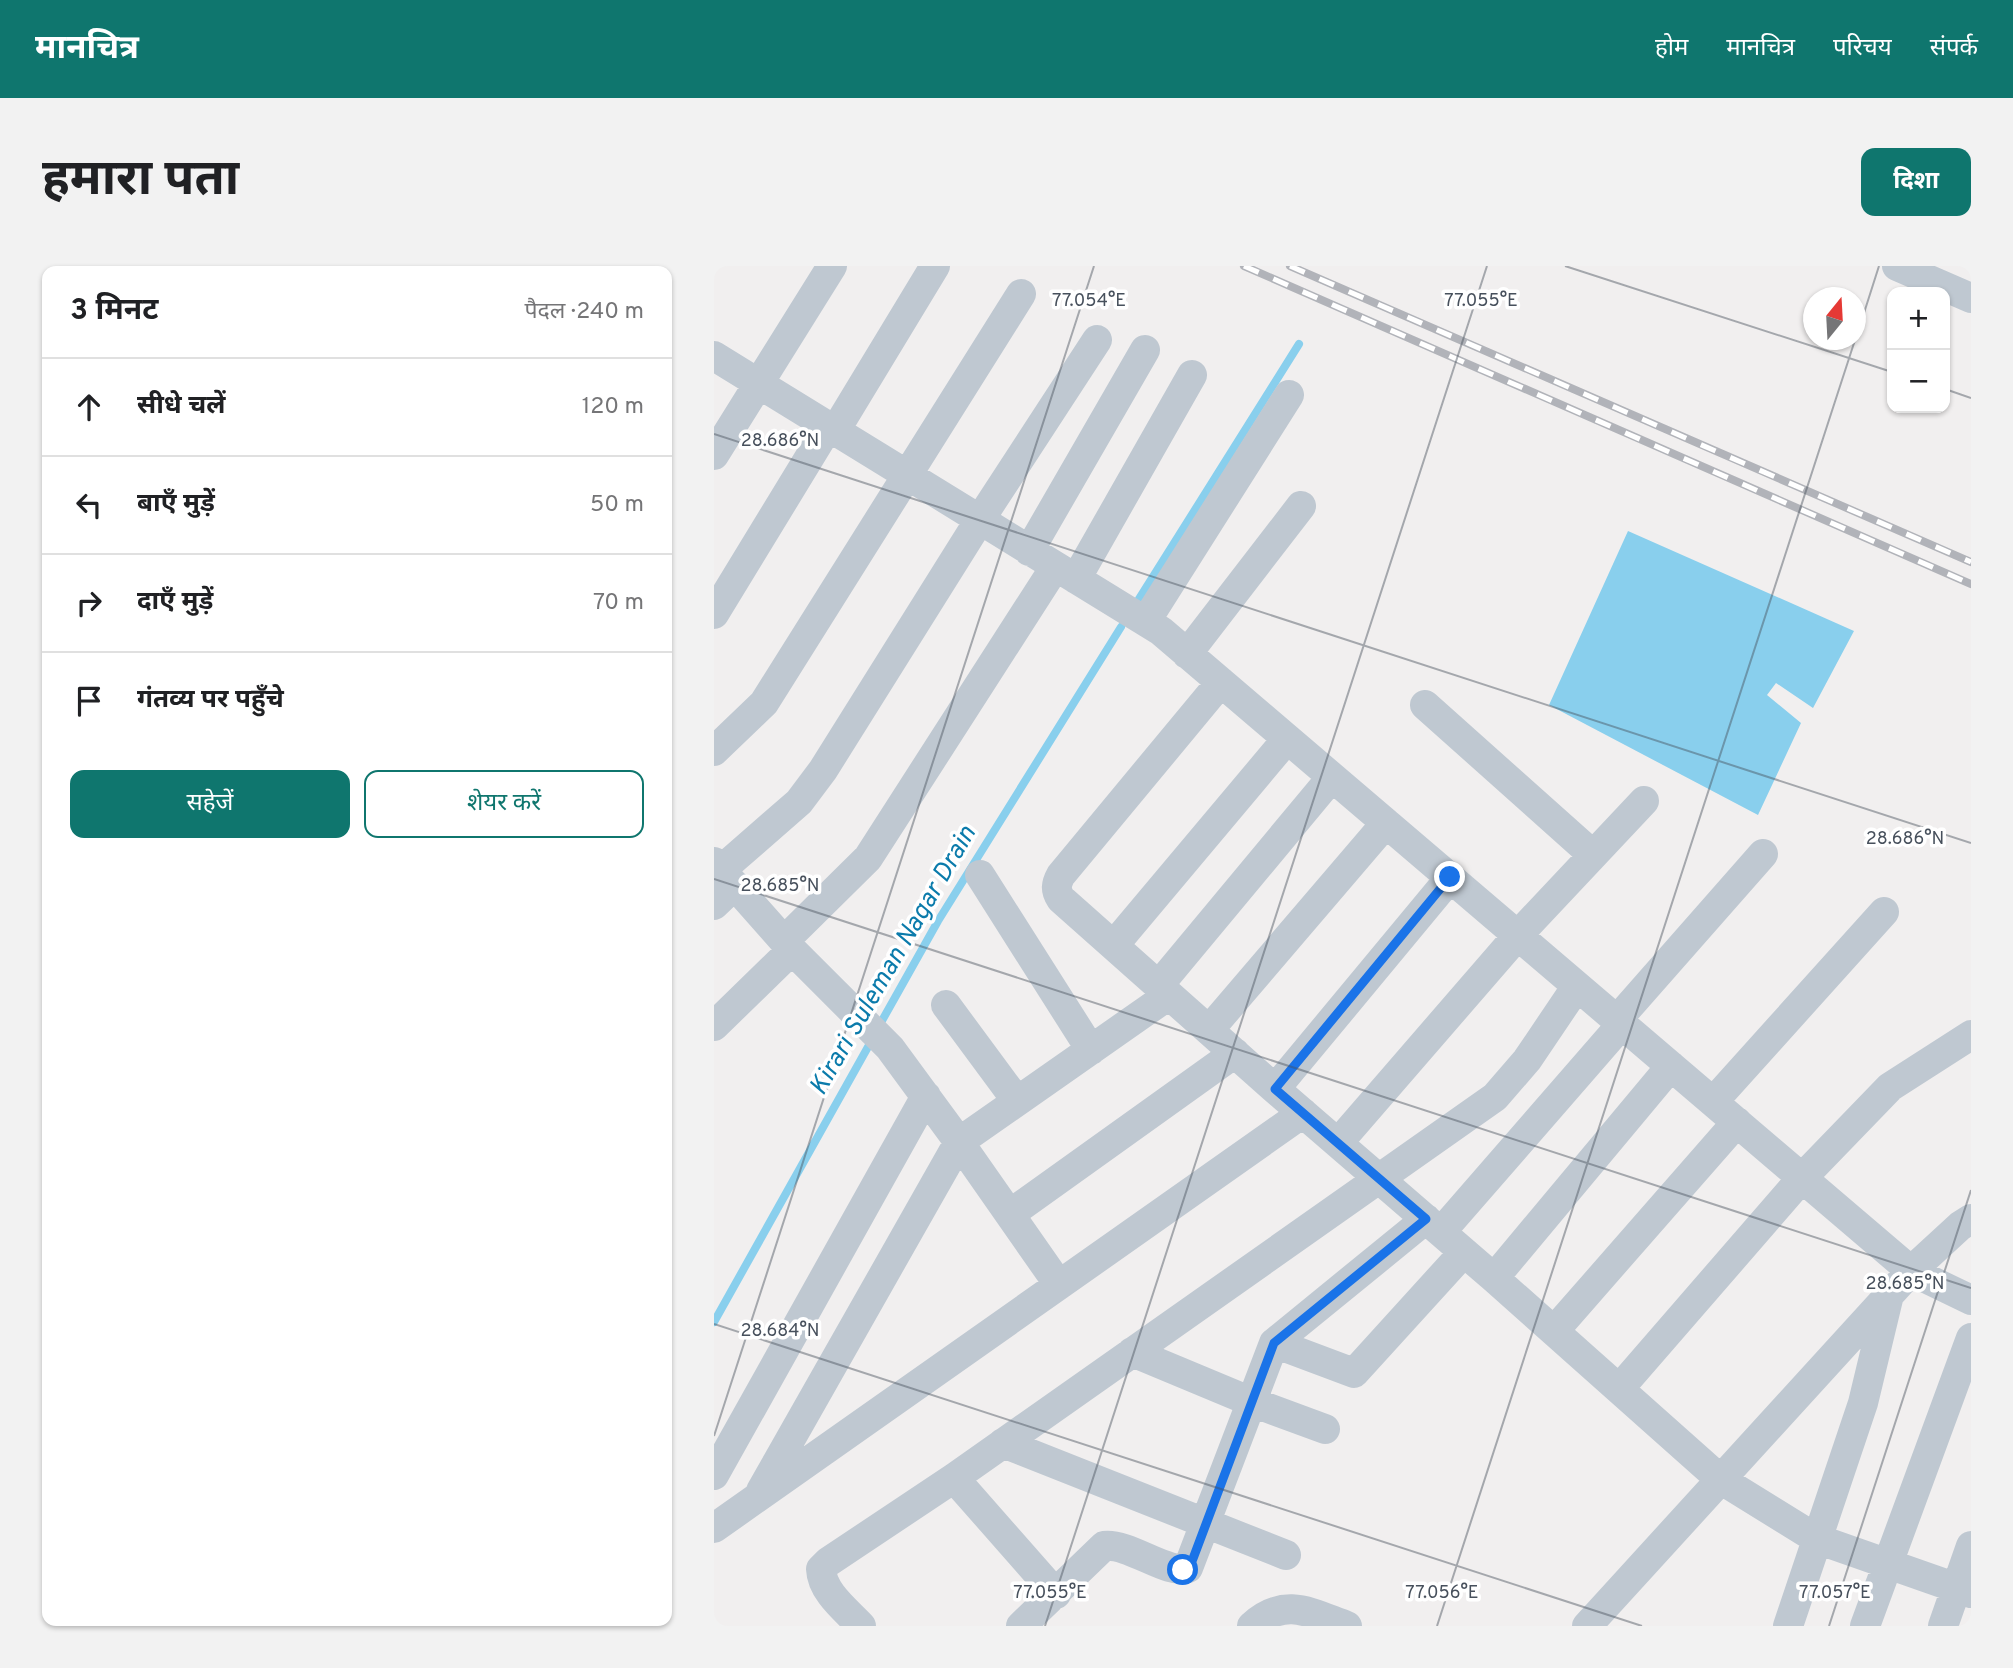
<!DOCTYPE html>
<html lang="hi">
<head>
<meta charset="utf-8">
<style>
  :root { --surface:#fff; --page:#f2f2f2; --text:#202124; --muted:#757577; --line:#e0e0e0; --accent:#0f766e }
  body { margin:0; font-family:Overpass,"Noto Sans Devanagari",sans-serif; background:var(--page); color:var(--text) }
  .controls { position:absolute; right:21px; top:21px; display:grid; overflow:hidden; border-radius:14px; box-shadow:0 2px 5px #0004 }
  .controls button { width:63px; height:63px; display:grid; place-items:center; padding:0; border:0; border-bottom:2px solid var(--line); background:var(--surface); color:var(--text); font:35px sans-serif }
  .compass { position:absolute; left:1089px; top:21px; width:63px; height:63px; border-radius:50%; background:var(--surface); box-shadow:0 2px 5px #0004; rotate:18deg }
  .stop { position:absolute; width:21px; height:21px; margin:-16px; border:5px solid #1a73e8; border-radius:50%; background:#fff }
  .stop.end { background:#1a73e8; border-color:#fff; box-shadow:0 2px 7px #0008 }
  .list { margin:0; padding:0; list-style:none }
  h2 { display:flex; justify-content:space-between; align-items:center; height:91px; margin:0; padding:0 28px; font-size:30px }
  h2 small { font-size:23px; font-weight:400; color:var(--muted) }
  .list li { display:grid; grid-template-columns:46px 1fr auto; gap:21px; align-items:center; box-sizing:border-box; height:98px; padding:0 28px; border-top:2px solid var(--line) }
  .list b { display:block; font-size:26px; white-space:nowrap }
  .list em { font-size:23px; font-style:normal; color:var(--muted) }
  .actions { display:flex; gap:14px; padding:21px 28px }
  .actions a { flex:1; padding:16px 0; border:2px solid var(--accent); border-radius:14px; text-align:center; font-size:24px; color:var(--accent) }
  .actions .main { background:var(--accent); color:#fff }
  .icon { flex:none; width:38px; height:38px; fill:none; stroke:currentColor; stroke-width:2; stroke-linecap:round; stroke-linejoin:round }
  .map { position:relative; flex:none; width:1257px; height:1360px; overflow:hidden; border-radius:14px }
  header { display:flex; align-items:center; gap:42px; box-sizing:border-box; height:98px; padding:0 35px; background:var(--accent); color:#fff }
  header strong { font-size:33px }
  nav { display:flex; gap:38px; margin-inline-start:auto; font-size:24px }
  .intro { display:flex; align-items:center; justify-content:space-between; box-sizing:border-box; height:168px; padding:0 42px }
  h1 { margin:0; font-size:49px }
  .button { padding:18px 32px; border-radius:14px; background:var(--accent); color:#fff; font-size:24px; font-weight:700 }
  main { display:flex; gap:42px; padding:0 42px }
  aside { flex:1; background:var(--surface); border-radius:14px; box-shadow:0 2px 5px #0004 }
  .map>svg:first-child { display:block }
</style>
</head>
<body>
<header>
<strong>मानचित्र</strong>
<nav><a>होम</a><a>मानचित्र</a><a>परिचय</a><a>संपर्क</a></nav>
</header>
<div class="intro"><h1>हमारा पता</h1><a class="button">दिशा</a></div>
<main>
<aside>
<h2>3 मिनट<small>पैदल · 240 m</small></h2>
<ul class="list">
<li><svg class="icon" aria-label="ahead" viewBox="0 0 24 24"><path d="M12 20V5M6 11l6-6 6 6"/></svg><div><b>सीधे चलें</b></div><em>120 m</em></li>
<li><svg class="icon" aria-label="left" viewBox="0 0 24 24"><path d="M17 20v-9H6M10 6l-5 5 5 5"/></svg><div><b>बाएँ मुड़ें</b></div><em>50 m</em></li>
<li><svg class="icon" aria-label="right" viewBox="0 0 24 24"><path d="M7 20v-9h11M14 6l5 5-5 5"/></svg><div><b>दाएँ मुड़ें</b></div><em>70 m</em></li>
<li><svg class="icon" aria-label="arrive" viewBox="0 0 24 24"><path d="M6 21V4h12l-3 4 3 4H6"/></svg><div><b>गंतव्य पर पहुँचे</b></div></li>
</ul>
<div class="actions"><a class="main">सहेजें</a><a>शेयर करें</a></div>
</aside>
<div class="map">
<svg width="1257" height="1360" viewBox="0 0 1257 1360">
  <rect width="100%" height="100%" fill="#f1efef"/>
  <!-- water -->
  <path fill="#89cfed" d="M914,265L1140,365L1099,442L1062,417L1053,429L1087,457L1044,549L835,439Z"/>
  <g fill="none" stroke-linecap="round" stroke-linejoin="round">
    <!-- stream -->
    <path stroke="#89cfed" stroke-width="8" d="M425,333L585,78
      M165,760L224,655L407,361
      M0,1056L159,772"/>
    <!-- minor -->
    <path stroke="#bfc8d1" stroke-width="30" d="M1183,0L1257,32
      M0,90L447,365L1197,1005L1257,1034
      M121,165L221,0
      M0,189L118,0
      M315,285L431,84
      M362,313L478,109
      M0,348L114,161
      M432,355L575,129
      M473,388L587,240
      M507,416L347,609C342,618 341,624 347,633L561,823L780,1012L1006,1213L1103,1273L1257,1327
      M711,439L879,589
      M0,485L50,437L307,28
      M0,596L78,684L176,782L245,876L345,1019
      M7,604L85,536L109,504L265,255L383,74
      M266,609L377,784
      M0,639L21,619
      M71,674L154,592L341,301
      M400,679L573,473
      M445,719L618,511
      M232,739L303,835
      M903,754L1049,588
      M0,760L78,684
      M495,764L672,557
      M561,823L736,612
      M999,836L1170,646
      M624,877L804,669L930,535
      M296,948L521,787
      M727,966L908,758
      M780,1012L957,800
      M840,1065L1023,856
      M560,1077L640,1107L750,986
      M418,1086L538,1136L611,1163
      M905,1123L1088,912L1176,821L1257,769
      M289,1177L572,1289
      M0,1209L212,830
      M240,1212L342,1328
      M47,1225L245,876L455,729
      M0,1262L589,847
      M147,1360C132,1344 108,1326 107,1303L114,1296L240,1212L781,831L813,794L863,720
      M307,1360L390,1280C416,1277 453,1309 474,1302L560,1077L712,953
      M538,1360C571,1330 597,1347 633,1360
      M873,1360L1197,1005L1246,960L1257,953
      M1074,1360L1149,1137L1174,1033
      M1151,1360L1257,1072
      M1229,1360L1257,1280"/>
    <!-- rail casing -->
    <g stroke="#b1b3b9" stroke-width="8">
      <path id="rail" d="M530,0L1257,318
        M576,0L1257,296"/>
    </g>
    <!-- rail -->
    <use href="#rail" stroke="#fff" stroke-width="5" stroke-dasharray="16" stroke-linecap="butt"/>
  </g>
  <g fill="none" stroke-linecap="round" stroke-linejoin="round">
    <!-- route -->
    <path stroke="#1a73e8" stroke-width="9" d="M469,1304L477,1298L560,1077L712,953L561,823L736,611"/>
  </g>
  <!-- ticks -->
  <path fill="none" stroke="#47505c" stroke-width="2" stroke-opacity="0.45" d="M851,0L1178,106M1142,72L1165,0M1231,123L1257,132M0,168L1257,577M0,613L1257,1022M0,1058L928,1360M0,1170L380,0M331,1360L773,0M723,1360L1141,74M1115,1360L1257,924"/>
  <g text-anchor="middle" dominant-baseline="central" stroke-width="7" stroke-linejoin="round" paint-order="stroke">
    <!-- water labels -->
    <g font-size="26" font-style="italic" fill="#0b7bab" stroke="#fff">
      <text transform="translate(180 695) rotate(-60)">Kirari Suleman Nagar Drain</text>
    </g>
  </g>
  <g font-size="18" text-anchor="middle" fill="#47505c" stroke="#fff" stroke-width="7" stroke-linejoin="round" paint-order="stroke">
    <text x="375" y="40">77.054°E</text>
    <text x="767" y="40">77.055°E</text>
    <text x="66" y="180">28.686°N</text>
    <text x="1191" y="578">28.686°N</text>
    <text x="66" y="625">28.685°N</text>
    <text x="1191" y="1023">28.685°N</text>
    <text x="66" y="1070">28.684°N</text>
    <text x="336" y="1332">77.055°E</text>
    <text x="728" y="1332">77.056°E</text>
    <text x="1121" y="1332">77.057°E</text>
  </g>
</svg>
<div class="controls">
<button>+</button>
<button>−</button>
</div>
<svg class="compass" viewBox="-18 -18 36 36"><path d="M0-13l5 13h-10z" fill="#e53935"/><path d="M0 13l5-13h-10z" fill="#757577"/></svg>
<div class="stop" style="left:469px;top:1304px"></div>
<div class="stop end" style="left:736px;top:611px"></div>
</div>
</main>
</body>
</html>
